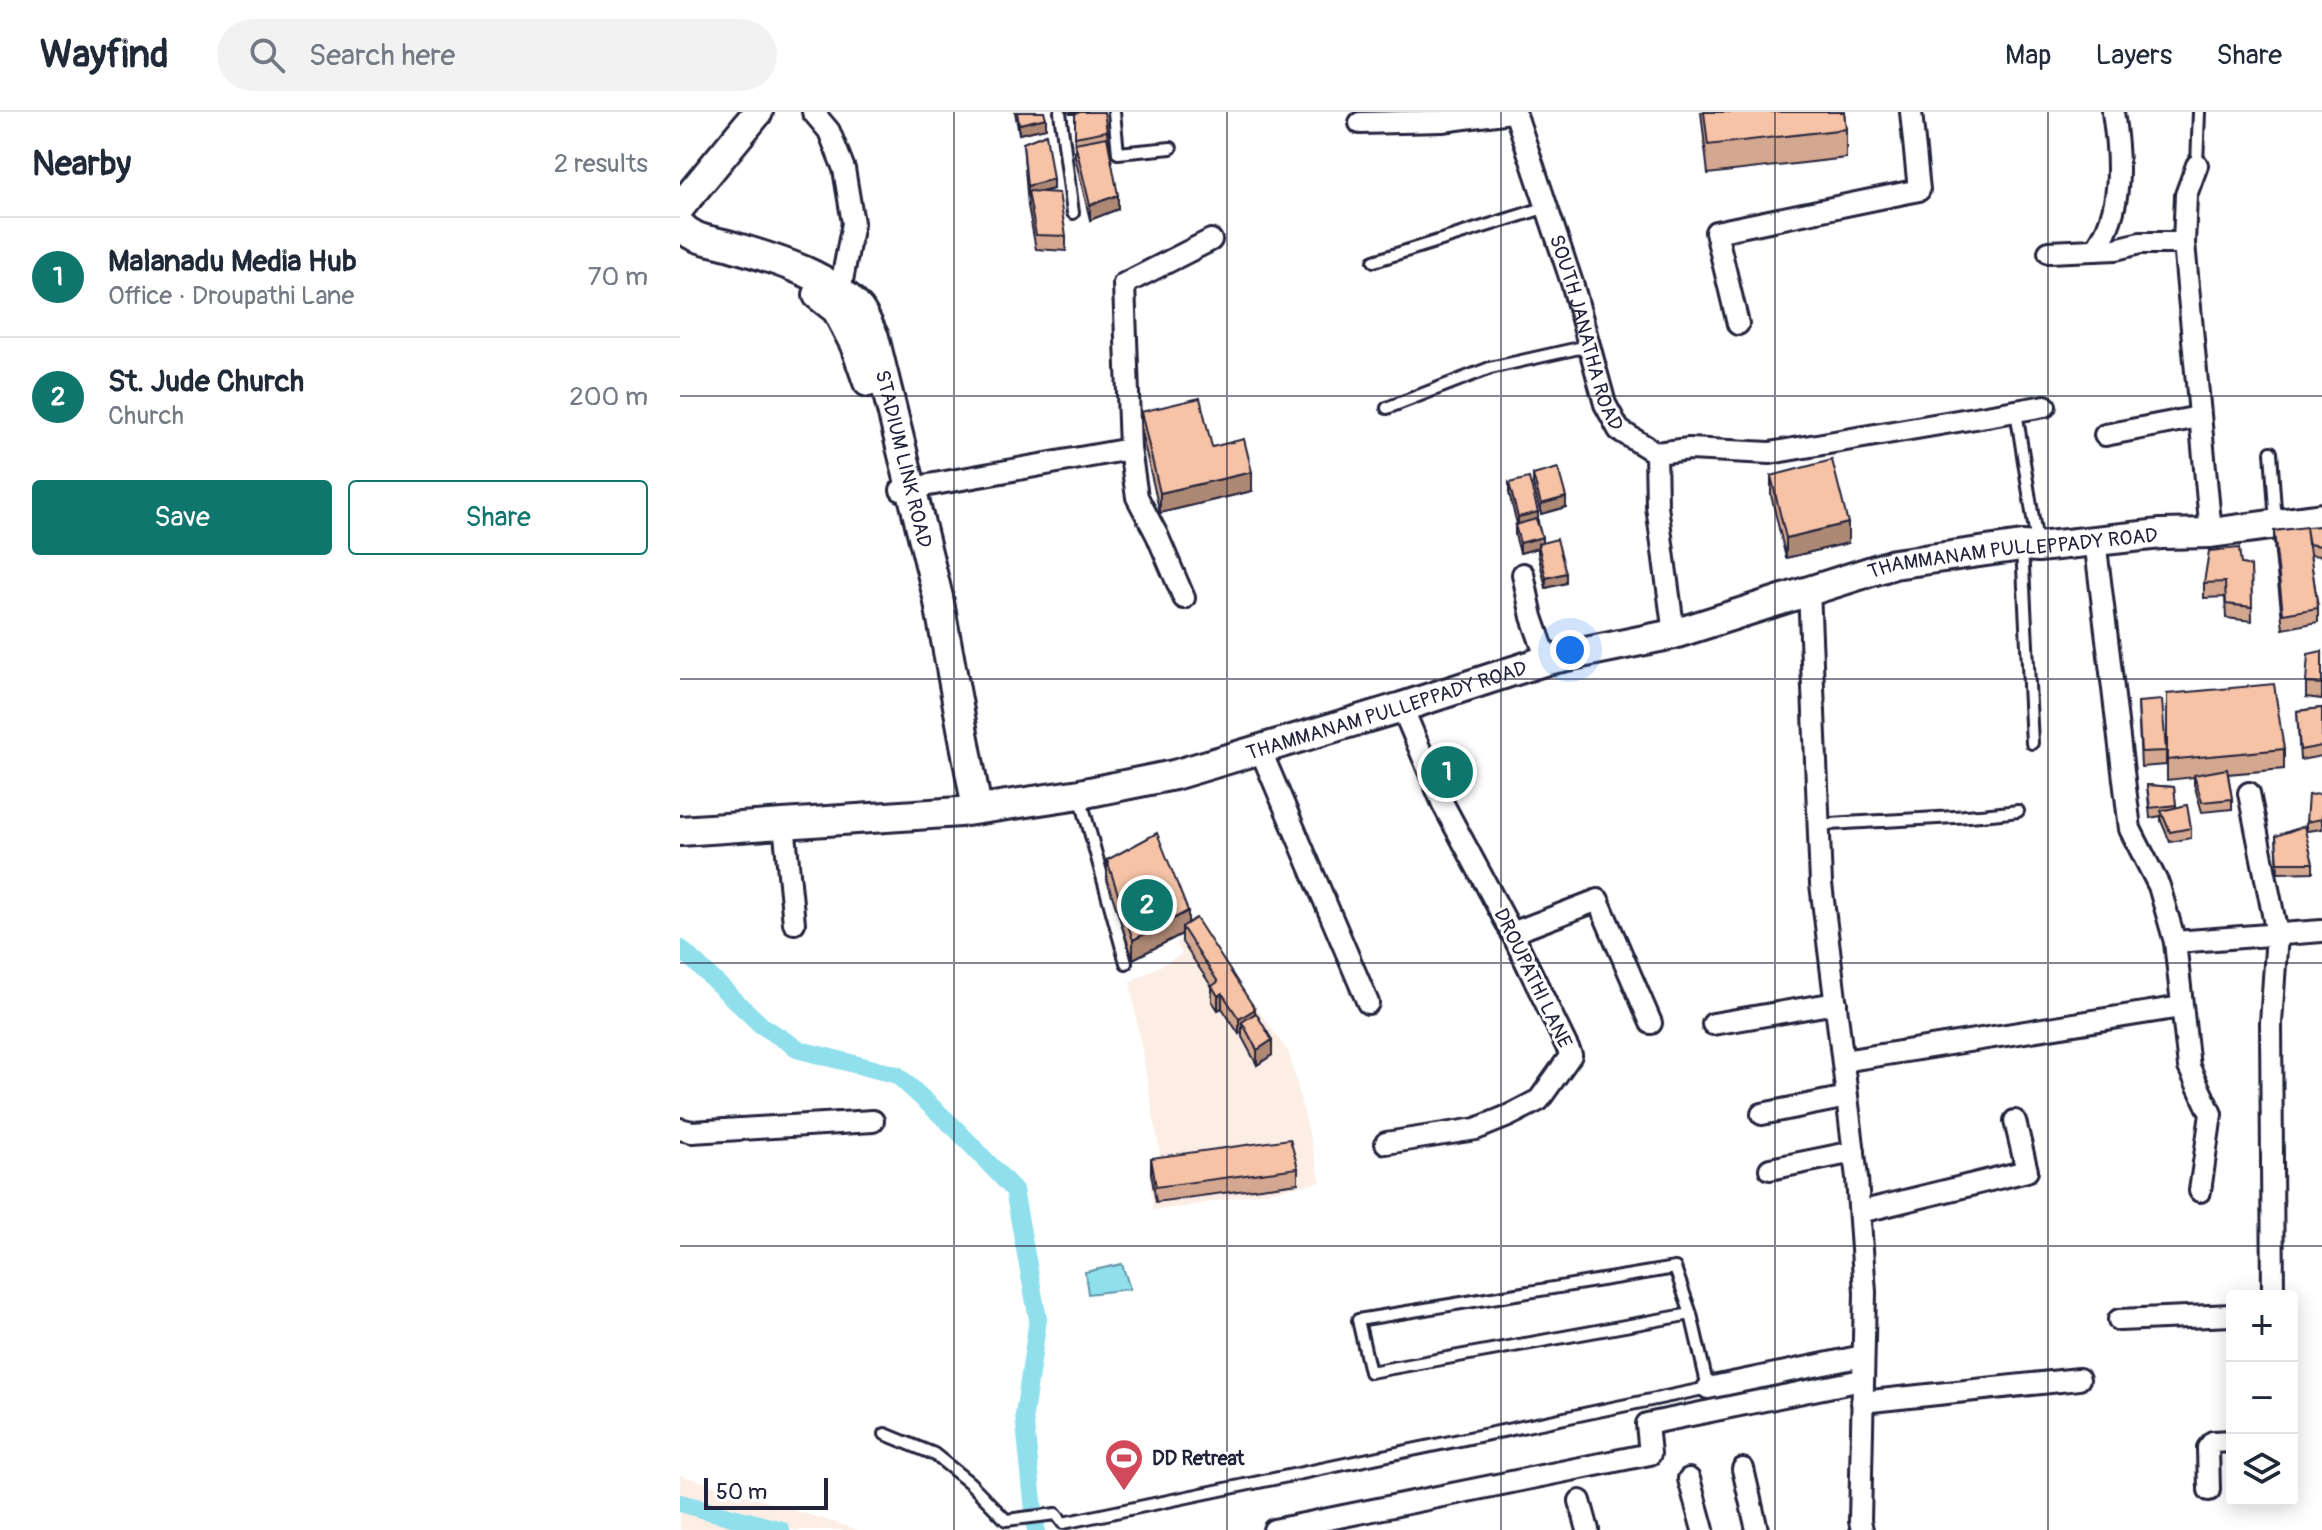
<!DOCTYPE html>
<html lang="en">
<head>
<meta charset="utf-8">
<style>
  :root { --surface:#fff; --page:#f2f2f3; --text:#1f2937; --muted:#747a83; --line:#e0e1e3; --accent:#0f766e }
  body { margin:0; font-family:Pangolin,sans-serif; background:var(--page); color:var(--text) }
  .controls { position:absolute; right:24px; bottom:24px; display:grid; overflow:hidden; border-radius:8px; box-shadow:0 4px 20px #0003 }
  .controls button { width:72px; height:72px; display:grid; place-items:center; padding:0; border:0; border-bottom:2px solid var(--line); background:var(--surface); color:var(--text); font:40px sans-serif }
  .scale { position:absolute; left:24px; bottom:20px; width:124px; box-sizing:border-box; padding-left:8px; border:4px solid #22223b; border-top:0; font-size:22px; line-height:28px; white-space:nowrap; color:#22223b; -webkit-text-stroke:6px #fff; paint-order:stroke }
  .you { position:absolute; left:890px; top:538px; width:28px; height:28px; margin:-20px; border:6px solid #fff; border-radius:50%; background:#1a73e8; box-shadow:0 0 0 12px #1a73e833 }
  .badge { display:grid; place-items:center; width:52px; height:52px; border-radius:50%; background:var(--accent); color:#fff; font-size:26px; font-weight:700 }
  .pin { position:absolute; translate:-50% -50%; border:4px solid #fff; box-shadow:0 2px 8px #0006 }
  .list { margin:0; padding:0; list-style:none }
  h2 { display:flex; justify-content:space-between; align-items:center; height:104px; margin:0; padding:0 32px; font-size:34px }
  h2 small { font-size:26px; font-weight:400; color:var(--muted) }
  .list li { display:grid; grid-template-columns:52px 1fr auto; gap:24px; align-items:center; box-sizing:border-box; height:120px; padding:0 32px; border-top:2px solid var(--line) }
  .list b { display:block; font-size:30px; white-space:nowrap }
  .list p { margin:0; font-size:26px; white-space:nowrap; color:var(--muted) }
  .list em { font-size:26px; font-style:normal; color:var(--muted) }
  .actions { display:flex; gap:16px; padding:24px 32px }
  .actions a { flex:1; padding:18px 0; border:2px solid var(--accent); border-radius:8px; text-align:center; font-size:28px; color:var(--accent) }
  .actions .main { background:var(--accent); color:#fff }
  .icon { flex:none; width:44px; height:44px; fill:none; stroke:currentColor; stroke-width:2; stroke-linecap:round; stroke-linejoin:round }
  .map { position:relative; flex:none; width:1642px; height:1418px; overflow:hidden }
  header { display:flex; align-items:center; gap:48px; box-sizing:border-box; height:112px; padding:0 40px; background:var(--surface); border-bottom:2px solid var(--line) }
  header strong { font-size:38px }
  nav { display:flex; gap:44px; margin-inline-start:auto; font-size:28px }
  .search { width:560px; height:72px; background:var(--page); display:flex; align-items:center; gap:20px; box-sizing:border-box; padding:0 28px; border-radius:44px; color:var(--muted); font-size:30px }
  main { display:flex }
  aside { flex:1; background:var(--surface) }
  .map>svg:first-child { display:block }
</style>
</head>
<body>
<header>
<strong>Wayfind</strong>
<div class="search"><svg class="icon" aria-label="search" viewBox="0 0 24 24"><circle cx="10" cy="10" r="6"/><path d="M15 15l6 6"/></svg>Search here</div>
<nav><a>Map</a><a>Layers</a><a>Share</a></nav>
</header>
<main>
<aside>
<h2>Nearby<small>2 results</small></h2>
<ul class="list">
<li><span class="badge">1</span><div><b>Malanadu Media Hub</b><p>Office · Droupathi Lane</p></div><em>70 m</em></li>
<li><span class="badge">2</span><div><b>St. Jude Church</b><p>Church</p></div><em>200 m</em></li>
</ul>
<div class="actions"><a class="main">Save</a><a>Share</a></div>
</aside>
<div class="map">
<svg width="1642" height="1418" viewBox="0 0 1642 1418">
  <rect width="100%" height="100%" fill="#fff"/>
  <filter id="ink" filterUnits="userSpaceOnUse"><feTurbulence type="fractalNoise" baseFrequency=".0125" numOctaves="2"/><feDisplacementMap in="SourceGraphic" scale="16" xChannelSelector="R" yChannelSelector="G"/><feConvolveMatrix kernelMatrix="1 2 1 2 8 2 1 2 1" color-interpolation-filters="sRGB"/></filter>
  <g filter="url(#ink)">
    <!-- built -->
    <path fill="#fcede5" d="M518,814L609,941L641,1070L503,1095L473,1098L469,1057L480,1041L450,870L502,842L497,832L501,825Z
      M0,1363L178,1418H0Z"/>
    <!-- water -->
    <path fill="#90dfed" stroke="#6493a6" stroke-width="2" d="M442,1152L450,1177L408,1182L405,1160Z"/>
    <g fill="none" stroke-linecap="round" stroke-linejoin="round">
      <!-- canal -->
      <path stroke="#90dfed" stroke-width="18" d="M0,836L81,913L120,938L217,963L276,1017L334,1078L358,1207L344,1303L356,1418
        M0,1391L101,1418"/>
      <!-- lane casing -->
      <g stroke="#22223b" stroke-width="16">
        <path id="lane" d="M380,0L393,101
          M434,0L438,41L491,36
          M1517,53L1519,0
          M694,149L867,95
          M707,296L810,256L899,236L910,242
          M1336,299L1357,432
          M1591,340L1596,411
          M1342,436L1352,631
          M400,684L446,851
          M1139,713C1205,707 1272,708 1338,699
          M205,1322L254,1342L290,1371L326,1408L376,1402L383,1411L1028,1276L1011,1202L995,1156L678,1208L690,1260L1011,1202"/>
      </g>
      <!-- street casing -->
      <g stroke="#22223b" stroke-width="26">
        <g id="street">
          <path d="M133,0L149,19L164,57L173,111L160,179"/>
          <path id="s1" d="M835,0L893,174L925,292L939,318L976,341L977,394L994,522"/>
          <path d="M680,11L762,9L831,0"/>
          <path d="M1517,53L1506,83L1504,131L1531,421"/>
          <path d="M1415,138C1444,98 1440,46 1433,0"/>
          <path d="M1369,140L1436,137L1460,131H1504"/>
          <path d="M1058,212L1036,120L1239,78L1231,0"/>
          <path d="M1425,323L1519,305"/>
          <path d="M450,337L457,385L477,423L504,486"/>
          <path d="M976,341L1009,337L1090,341L1365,294"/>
          <path d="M221,378L450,337L444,172L531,128"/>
          <path d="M1415,428L1450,717L1479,774L1495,830L1642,819"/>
          <path d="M843,462L852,505L867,548"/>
          <path d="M1129,477L1141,772L1177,1066L1185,1180L1180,1409L1182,1418"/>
          <path d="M580,637L688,891"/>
          <path d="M1569,681L1597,822L1591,911L1593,1184"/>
          <path d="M104,712L114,811"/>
          <path d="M832,821L918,788L971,911"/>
          <path d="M1495,830L1509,955L1531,1002L1520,1079"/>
          <path d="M1033,912L1156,891"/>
          <path d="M1163,949L1501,895"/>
          <path d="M1082,1002L1167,985"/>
          <path d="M0,1017L12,1020L193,1009"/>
          <path d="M706,1031L796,1017L828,1004L859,988L891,943L832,821L763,692L722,595"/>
          <path d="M1090,1057L1174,1040"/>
          <path d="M1180,1100L1347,1059L1335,1009"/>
          <path d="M1439,1208L1552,1203"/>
          <path d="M1028,1276L1183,1244"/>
          <path d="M1182,1290L1399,1267"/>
          <path d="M1063,1357L1077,1418"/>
          <path d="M1009,1367L1023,1418"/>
          <path d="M1529,1378L1528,1336L1533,1330L1552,1329"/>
          <path d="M900,1389L908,1418"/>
          <path d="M594,1418L970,1342L967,1312L1182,1268"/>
        </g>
      </g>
      <!-- secondary casing -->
      <g stroke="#22223b" stroke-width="34">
        <g id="secondary">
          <path d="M0,95L78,0"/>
          <path id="s2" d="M0,113C14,129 32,128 51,134C94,147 149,162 179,197C185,205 189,216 194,225L258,485L297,697"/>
          <path d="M138,183L157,198L175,233L188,270"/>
          <path id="s3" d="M0,719L280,700L400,682L494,663L722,595L867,548L994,522L1214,452L1342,434L1358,435L1481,422L1531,421L1642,406"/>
        </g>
      </g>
      <!-- lane -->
      <use href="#lane" stroke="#fff" stroke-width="10"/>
      <!-- street -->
      <use href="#street" stroke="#fff" stroke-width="20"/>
      <!-- secondary -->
      <use href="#secondary" stroke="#fff" stroke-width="28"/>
    </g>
    <!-- wall -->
    <path fill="#d4a890" stroke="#22223b" stroke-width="2" d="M335,0H364L366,16L339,22Z
      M389,0H424L438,97L410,108L395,45V2H390Z
      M1021,0H1164L1166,17V46L1028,62Z
      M343,31L373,77L361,80L386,124V139L356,137L348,94Z
      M461,300L572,379L480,401L461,319Z
      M853,363L886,395L861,402L853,373Z
      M1091,364L1168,431L1106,446L1091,383Z
      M829,371L858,409L862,431L886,471L866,476L858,442V436L840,441L835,423V413L837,412L829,381Z
      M1642,414V444L1630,443L1638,496V510L1603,517L1594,433V419Z
      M1561,452L1571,454L1572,509L1546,506L1545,485L1524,486V471Z
      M1642,539V587L1626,585V571Z
      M1487,582L1604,637V657L1548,662L1552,687V697L1522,700L1514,672V665L1487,668Z
      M1458,590L1486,639V653L1461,655Z
      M1642,596V644L1620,648L1617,599Z
      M1467,673L1494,675L1496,696L1511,716V726L1490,730L1481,709V704L1470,706Z
      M1642,682V717L1626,719V710Z
      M1596,724L1633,751V760L1598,761Z
      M427,748L508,811L575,902L592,943L577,953L562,925V920L559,922L542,896L538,898L532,889V875L502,830V822L453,847L427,768Z
      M471,1046L618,1056V1071L476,1090L471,1061Z"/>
    <!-- shaded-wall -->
    <path fill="#ac8875" stroke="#22223b" stroke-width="2" d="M366,6V16L339,22V12Z
      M373,67V77L349,83L348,79L347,84V74Z
      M438,83V97L410,108V93Z
      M572,360V379L480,401V381Z
      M886,385V395L861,402V392Z
      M858,400V409L838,414V405Z
      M1168,411V431L1106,446V426Z
      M862,425V435L858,432V436L840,441V431Z
      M886,461V471L866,476V466Z
      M508,799V819L502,815V822L453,847V828Z
      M542,881V896L538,898V884Z
      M575,897V911L562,910V920L559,922V907Z
      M592,928V943L577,953V938Z"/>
    <!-- building -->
    <path fill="#f6c3a7" stroke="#22223b" stroke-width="2" d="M337,0H364L366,6L339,12Z
      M400,0H424L427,19L395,25V2Z
      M1024,0H1164L1166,17L1028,33Z
      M366,22L373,67L347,74L343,31Z
      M427,25L438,83L410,93L395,31Z
      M348,79L379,81L386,124L356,123Z
      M520,286L532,335L564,327L572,360L480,381L461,300Z
      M1152,348L1168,411L1106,426L1091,364Z
      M878,356L886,385L861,392L853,363Z
      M849,366L858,400L838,405L829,371Z
      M856,407L862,425L840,431L835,413Z
      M1642,414V434L1628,432L1626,415Z
      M1626,415L1638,496L1603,502L1594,419Z
      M877,427L886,461L866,466L858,432Z
      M1559,436L1561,452L1571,454L1572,495L1546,492L1545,470L1524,471L1529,439Z
      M1642,539V572L1626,571L1628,542Z
      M1594,572L1604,637L1487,648V582Z
      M1482,588L1486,639L1461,640L1458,590Z
      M1642,596V634L1620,638L1617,599Z
      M1547,657L1552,687L1522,690L1514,663Z
      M1467,673L1494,675L1496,693L1470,696Z
      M1642,682V707L1626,710L1628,683Z
      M1507,693L1511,716L1490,720L1481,699Z
      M1624,714L1633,751H1598L1596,724Z
      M477,721L508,799L453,828L427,748Z
      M516,806L575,897L559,907L542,881L538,884L532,874L538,870L502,815Z
      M576,901L592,928L577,938L562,910Z
      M610,1027L618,1056L476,1075L471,1046Z"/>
  </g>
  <!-- grid -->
  <path fill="none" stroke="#22223b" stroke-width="2" stroke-opacity="0.55" d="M274,0V1418M547,0V1418M821,0V1418M1095,0V1418M1368,0V1418M0,284H1642M0,567H1642M0,851H1642M0,1134H1642"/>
  <!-- icons -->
  <defs>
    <g id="stadium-pin" transform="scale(2)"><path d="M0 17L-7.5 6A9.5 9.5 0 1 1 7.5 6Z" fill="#d1495b" stroke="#fff"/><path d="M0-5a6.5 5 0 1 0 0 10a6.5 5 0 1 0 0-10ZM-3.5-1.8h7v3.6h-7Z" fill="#fff"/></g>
  </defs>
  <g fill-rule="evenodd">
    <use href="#stadium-pin" x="444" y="1346"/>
  </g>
  <g text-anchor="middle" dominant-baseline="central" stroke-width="6" stroke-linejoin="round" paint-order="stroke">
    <!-- street labels -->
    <g font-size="20" fill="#22223b" stroke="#fff">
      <text stroke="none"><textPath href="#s1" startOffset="232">SOUTH JANATHA ROAD</textPath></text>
      <text stroke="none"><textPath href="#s2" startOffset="358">STADIUM LINK ROAD</textPath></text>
      <text stroke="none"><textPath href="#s3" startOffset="1368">THAMMANAM PULLEPPADY ROAD</textPath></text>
      <text stroke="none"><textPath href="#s3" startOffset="720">THAMMANAM PULLEPPADY ROAD</textPath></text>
      <text transform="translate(853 866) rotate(64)">DROUPATHI LANE</text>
    </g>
    <!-- poi labels -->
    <g font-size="20" font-weight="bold" fill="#22223b" stroke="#fff" text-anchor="start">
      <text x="472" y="1346">DD Retreat</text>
    </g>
  </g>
</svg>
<div class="controls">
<button>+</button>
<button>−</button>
<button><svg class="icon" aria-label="layers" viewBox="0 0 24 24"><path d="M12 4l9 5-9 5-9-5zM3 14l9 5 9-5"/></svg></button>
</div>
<div class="scale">50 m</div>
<div class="you"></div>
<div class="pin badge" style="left:767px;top:660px">1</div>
<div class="pin badge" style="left:467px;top:793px">2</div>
</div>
</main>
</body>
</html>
